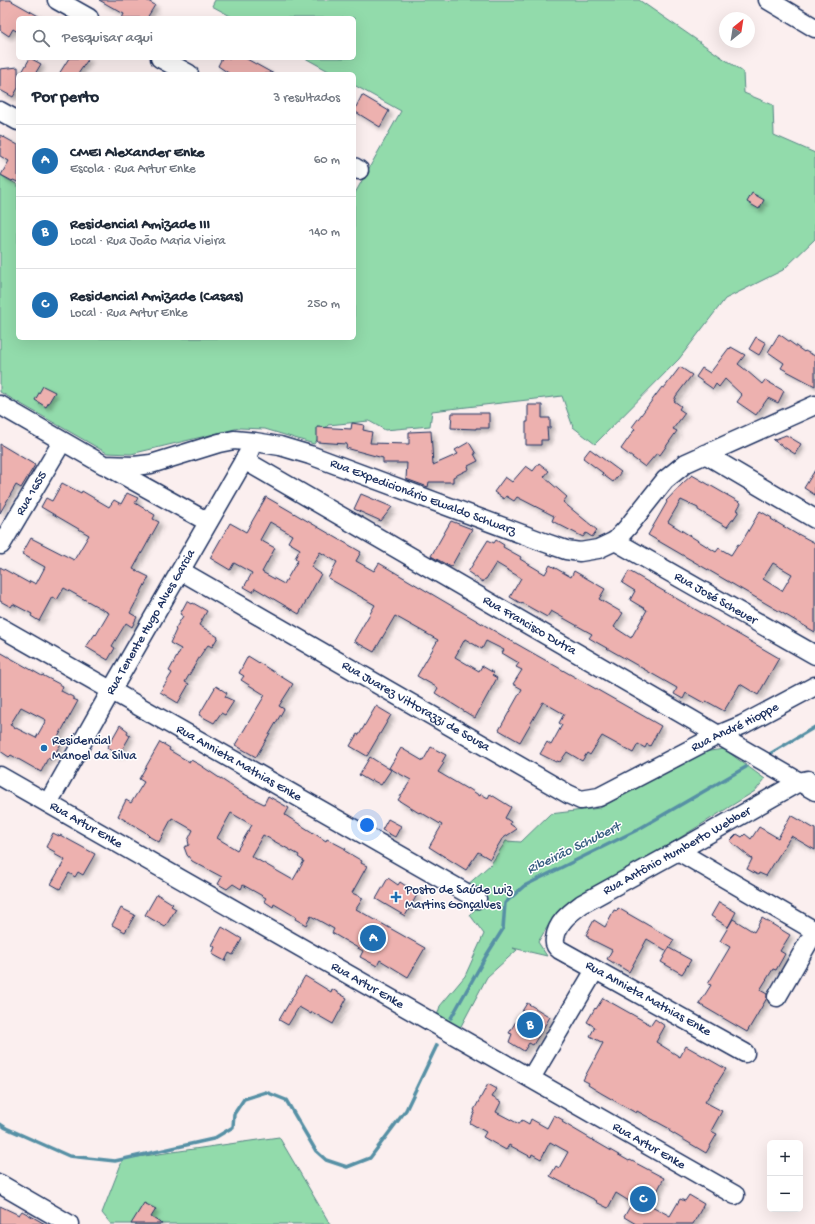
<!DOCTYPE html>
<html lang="pt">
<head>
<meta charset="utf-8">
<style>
  :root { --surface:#fff; --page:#f6f6f7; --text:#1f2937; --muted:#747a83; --line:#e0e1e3; --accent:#1f6fb2 }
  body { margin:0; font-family:"Gochi Hand",sans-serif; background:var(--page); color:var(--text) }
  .controls { position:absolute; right:12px; bottom:12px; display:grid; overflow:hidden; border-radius:6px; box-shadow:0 4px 16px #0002 }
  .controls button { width:36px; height:36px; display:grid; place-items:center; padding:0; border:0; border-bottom:1px solid var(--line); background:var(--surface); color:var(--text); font:20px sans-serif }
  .compass { position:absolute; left:719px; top:12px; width:36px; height:36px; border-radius:50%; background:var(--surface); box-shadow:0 4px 16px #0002; rotate:30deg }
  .you { position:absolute; left:367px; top:825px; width:14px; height:14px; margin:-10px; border:3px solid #fff; border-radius:50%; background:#1a73e8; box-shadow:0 0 0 6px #1a73e833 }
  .badge { display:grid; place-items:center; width:26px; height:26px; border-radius:50%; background:var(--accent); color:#fff; font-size:13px; font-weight:700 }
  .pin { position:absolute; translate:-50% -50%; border:2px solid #fff; box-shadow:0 1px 4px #0006 }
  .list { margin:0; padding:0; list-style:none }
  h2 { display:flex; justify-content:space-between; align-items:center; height:52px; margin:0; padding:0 16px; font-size:17px }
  h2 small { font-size:13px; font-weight:400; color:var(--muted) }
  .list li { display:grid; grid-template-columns:26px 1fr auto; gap:12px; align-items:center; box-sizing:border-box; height:72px; padding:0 16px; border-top:1px solid var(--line) }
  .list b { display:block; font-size:15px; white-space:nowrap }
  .list p { margin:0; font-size:13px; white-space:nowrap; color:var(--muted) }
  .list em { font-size:13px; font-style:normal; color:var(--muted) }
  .icon { flex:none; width:22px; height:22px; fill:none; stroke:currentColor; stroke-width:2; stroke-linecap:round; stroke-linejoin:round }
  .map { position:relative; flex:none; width:815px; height:1224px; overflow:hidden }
  .search { position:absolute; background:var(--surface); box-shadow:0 4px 16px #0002; left:16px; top:16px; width:340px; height:44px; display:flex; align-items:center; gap:10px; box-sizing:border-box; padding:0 14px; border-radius:6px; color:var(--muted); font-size:15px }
  .panel { position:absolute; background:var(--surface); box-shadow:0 4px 16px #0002; left:16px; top:72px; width:340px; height:268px; border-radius:6px }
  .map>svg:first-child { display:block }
</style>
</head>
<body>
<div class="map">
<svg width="815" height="1224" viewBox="0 0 815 1224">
  <defs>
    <filter id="shadow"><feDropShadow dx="3.5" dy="3.5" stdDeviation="2" flood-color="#0004"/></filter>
  </defs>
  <rect width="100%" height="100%" fill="#fbefef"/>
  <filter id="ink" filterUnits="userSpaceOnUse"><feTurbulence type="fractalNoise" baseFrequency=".025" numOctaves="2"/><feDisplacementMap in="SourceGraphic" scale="8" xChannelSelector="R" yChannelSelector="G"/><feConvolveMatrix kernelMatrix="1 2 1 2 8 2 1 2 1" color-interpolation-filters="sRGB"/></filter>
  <g filter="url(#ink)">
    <!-- green -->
    <path fill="#92dbab" stroke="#568584" d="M215,0H639L743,72L744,93L773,105L774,135L815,153V239L783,270L725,299L679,359L595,444L573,427L562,396L432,411L430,426L385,430L369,421L328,425L314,444L265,429L239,428L131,454L107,453L0,392V175L18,185V338H354V195L401,111L354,85V74H334L305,58H354V18H234L212,6Z
      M724,749L765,779L755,791L572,905L551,921L538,942L547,956L513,948L517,950L487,977L460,1028L437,1016L440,1006L465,976L484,934L470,915L476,908L465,887L491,864L506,841L521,842L550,814L600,808L703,752Z
      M279,1137L330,1224H111L102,1213L123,1159Z"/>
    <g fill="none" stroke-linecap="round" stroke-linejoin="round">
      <!-- stream -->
      <path stroke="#5790a5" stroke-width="3.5" d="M768,755L815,727
        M451,1018L486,956L503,929L505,903L524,886L637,830L746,767
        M0,1124L6,1128L69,1156L115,1161L213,1139L233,1127L234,1114L244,1099L266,1092L286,1100L316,1151L326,1160L347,1167L370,1158L406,1110L437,1045"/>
    </g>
    <!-- building -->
    <path fill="#edb1af" stroke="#1b2f5e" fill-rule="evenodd" filter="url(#shadow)" d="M0,0H10L42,18H18V32L13,29L9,36L0,30Z
      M99,0H146L155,5L147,18H122L124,14Z
      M30,58L41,64L35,74H21Z
      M69,58H89L78,74H59Z
      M222,58H245L274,74H230L218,66Z
      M18,67V88L13,97L0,90V69Z
      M362,95L389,111L380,127L354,111Z
      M0,135L18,145V182L13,180L12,181L1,175L9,161L0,156Z
      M752,193L764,200L759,209L747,202Z
      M779,334L804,352L805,351L815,356V386L781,368L784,363L768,352Z
      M756,337L766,343L759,355L749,349Z
      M731,347L745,355L738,364L747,371L762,384L765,380L784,391L778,403L768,398L756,415L737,402L742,395L725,379L719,387L716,384L713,389L696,377L702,368L710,373L729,348L730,349Z
      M680,367L692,375L676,396L674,401L681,406L679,409L685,413L673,429L677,431L660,455L657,453L645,467L621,449L635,429L632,427L662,387L664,388Z
      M43,386L55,392L46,407L35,400Z
      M528,405H542V418H550V428H547L548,440H541V445H526V422H528Z
      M452,413H489V428H476V429L451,428Z
      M352,423L364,425L363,430L372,432L370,443L409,444V432L431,431L433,465L458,454L455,450L469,442L476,454H474L478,461L468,466L469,469L453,477V482H429L428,487L406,479L407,463H383V458L346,448L347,444L317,442V427L351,429Z
      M786,435L801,444L795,454L773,440Z
      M0,444L35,465L21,488L16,485L0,513Z
      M590,449L621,472L613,482L602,474L603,473L583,458Z
      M539,463L549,471L544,477L567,497L563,502L597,530L592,537L586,533L583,537L552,521L554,516L517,497L514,501L506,496L504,499L494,492L505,477L512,482L526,466L533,471Z
      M815,470V495L804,488Z
      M692,475L741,503L737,510L739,511L733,520H732L727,527L698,510V508L681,500L668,522L716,552L719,548L731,555L738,544L740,545L760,511L772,518L771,519L798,535V534L815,543V632L648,535L667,502L666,501L683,483ZM773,563L792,574L782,591L763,579Z
      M62,483L81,493L82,491L109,507L114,500L121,504L127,493L138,498L135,503L155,515L153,519L159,522L133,569L149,577L130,613L137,617L132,627L126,623L112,646L115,648L108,660L86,647L95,634L96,635L109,613L64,588L57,600L52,597L39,621L31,616L32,614L13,604L11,607L0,601V567L29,583L30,581L36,584L45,567L22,554L31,538L74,560L89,535L41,507L46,498L52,501Z
      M361,494L392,507L381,521L354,509Z
      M266,497L361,552L356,561L374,571L379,563L508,639L661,726L650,746L647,744L645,748L638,744L633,753L602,736L590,755L587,753L582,761L567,752L560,762L557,761L556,762L540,754L547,742L551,745L562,725L559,723L564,714L543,702L520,742L499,730L522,689L513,684L522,670L516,667L519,663L502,653L504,650L486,641L482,649L465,639L455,657L479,671L482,666L494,673L492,675L497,678L475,718L435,693L438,688L417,676L438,640L395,616L374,652L354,641L375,605L328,578L337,562L320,552L311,567L321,574L299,614L255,588L253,592L244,587L252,573L234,563L230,570L210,558L230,523L246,532ZM270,522L292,535L288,542L300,549L295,558L298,560L284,584L262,572L275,548L260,540Z
      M451,521L472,529L451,567L431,556Z
      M488,540L494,543L496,540L504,545L503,547L521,557L520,559L545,574L550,565L571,577L574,571L605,589L599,599L623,613L614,627L631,638L647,610L630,600L635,591L622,583L629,571L779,658L758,695L740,684L724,711L706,701L704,703L686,693L683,699L674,694L677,688L589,638L592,634L551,611L547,617L522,603V604L510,597L521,578L496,563L486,579H485L483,582L468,572Z
      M187,601L192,604L193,603L207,611L199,625L218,637L212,647L208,645L202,653L185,682L189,684L178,703L160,692L172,673L169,671L181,649L170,643L176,630L175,629L183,616L180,614Z
      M0,652L42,676V675L63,686L61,691L73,697V699L78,701L57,739L62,742L51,760L48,758L41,772L11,755L9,757L0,751ZM21,707L46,720L36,738L10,725Z
      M248,656L293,684L279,706L284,709L256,757L235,745L265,695L241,680L244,676L239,673Z
      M216,686L227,693L225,697L234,701L225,715L221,713L214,723L199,715Z
      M376,706L391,715L367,756L350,746L357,734L359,735Z
      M120,725L128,731L127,734L130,736L119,755L107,748Z
      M160,742L170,748L169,750L186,760L190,762L191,760L200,765L242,793L264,804L268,796L289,808L285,815L326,841L327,839L346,849L345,851L362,861L361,863L367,866L352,893L363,898L356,909L425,948L408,977L380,960L377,966L360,957L363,951L332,933L334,929L311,916L306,925L295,919L296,917L274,904L273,907L264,901L266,898L243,885L241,889L233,884L227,889L218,884L222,877L192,861L187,855L184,847L189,845L188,840L193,830L172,818L159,842L150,837L145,832L118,816L126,800L131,803L144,782L139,779ZM231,813L252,825L237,850L217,838ZM263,835L299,855L298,857L304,861L293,880L251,856Z
      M431,747L446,755L442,762L444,763L438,772L467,789L468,788L480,796L481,794L488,798L490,794L511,807L505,818L511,822L510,824L517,829L502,839L490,859L478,852L466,870L429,847L442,825L420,812L419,813L398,800L411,780L389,768L401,748L423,761Z
      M370,757L391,770L381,785L372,780L371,782L359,775Z
      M791,815L815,829V850L791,836L766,876L759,873L758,875L747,869L752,859L730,841L737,834L742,837L745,834L751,839L759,827L778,838Z
      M388,819L401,826L395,837L382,830Z
      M53,833L59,836L60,835L95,854L83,875L78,872L75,877L69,873L60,889L51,884L65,860L54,854L55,852L46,847Z
      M388,878L398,885L400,882L409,888L408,890L417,895L405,916L376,899Z
      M157,894L173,904L171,906L176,909L165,927L145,915Z
      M719,902L736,912L728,927L711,916Z
      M121,908L135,915L125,932L112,925Z
      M618,908L674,940L667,951L647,939L629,972L607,959L612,950L588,938V936L586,935L594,920L605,927L614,910L617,911Z
      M762,918L790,935L780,951L785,954L776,970L773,969L760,990L767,994V998L747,1032L699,1004L711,985L708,984L730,947L720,941L733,919L754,932Z
      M222,927L242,939L233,955L229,953L225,961L212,954L215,947L212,945Z
      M669,948L691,960L682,974L661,962Z
      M305,976L331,992L332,989L347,998L333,1024L312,1012L311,1014L299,1007L288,1025L279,1020Z
      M603,998L651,1025L655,1019L665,1026L656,1042L680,1057L686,1046L726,1069L705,1102L722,1111L711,1131L717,1134L706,1153L669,1131L670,1129L637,1111L636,1113L601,1093L588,1085L589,1083L583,1080L603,1043L590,1036L595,1027L587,1022L595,1008L596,1009Z
      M527,1003L550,1017L533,1045L529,1043L524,1051L509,1042L512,1034L509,1033Z
      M488,1084L497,1089L492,1097L501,1102L496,1112L519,1124L522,1120L529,1124L531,1119L547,1128L554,1115L563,1120L562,1122L596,1142L629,1161L630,1160L664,1178L650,1205L670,1216L680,1199L685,1201L689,1195L704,1204L693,1224H636L624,1217L632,1203L616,1193L608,1208L596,1202L597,1201L550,1176L556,1166L559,1168L568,1152L550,1142L541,1159L532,1154L531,1157L509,1145L506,1150L483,1137L486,1132L470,1123L475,1111L474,1110Z
      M144,1203L156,1209L151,1217L162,1224H131Z
      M0,1206L19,1215L22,1211L45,1224H0Z"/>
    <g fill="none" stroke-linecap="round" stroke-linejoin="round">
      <!-- minor casing -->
      <g stroke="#1b2f5e" stroke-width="21">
        <g id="minor">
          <path d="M57,0L89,18"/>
          <path d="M768,0L815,28"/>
          <path d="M160,58L189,74"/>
          <path d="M0,111L18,121"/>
          <path d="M354,167L359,170"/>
          <path id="s1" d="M0,405L104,465L134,466L151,464L219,443L234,440L255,442L280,446L310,455L546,543L566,550L580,552L598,549L615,541L627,528L665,480L686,463L815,405"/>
          <path d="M705,454L815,519"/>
          <path id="s2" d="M244,460L815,791"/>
          <path d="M107,466L208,522"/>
          <path id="s3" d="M615,541L815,655"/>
          <path id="s4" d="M1,545L62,442"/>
          <path id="s5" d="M181,571L568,794L581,800L599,797L718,735L742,725L815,686"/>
          <path id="s6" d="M0,627L477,899"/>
          <path id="s7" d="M0,776L735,1195"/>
          <path id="s8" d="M48,803L111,691L250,450"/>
          <path d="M678,851L815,931L777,997"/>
          <path id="s9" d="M745,1053L560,950C556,947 554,944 555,939C557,922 570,913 582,904L678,851L799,782L808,780"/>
          <path d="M531,1078L595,970"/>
          <path d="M0,1184L69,1224"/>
        </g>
      </g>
      <!-- minor -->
      <use href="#minor" stroke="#fff" stroke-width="18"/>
    </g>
  </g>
  <!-- markers -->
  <g fill="#1f6fb2" stroke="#fff" stroke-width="1.5">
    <circle cx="44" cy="748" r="4"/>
    <path d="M394 891h4v4h4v4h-4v4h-4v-4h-4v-4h4z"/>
  </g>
  <g text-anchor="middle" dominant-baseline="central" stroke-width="3" stroke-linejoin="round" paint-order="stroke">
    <!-- street labels -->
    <g font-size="13" fill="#1b2f5e" stroke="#fff">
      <text stroke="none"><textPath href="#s4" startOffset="60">Rua 1655</textPath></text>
      <text stroke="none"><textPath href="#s1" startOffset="452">Rua Expedicionário Ewaldo Schwarz</textPath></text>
      <text stroke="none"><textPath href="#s3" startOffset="116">Rua José Scheuer</textPath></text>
      <text stroke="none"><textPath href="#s8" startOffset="208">Rua Tenente Hugo Alves Garcia</textPath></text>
      <text stroke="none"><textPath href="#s2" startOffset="330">Rua Francisco Dutra</textPath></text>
      <text stroke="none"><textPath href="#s5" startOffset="271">Rua Juarez Vittorazzi de Sousa</textPath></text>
      <text stroke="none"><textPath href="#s5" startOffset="632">Rua André Hioppe</textPath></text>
      <text stroke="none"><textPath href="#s6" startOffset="275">Rua Annieta Mathias Enke</textPath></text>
      <text stroke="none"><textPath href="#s7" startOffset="99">Rua Artur Enke</textPath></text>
      <text stroke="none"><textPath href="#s9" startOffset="379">Rua Antônio Humberto Webber</textPath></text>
      <text stroke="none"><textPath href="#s7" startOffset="423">Rua Artur Enke</textPath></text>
      <text transform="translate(648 999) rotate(29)">Rua Annieta Mathias Enke</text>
      <text stroke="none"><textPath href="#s7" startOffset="747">Rua Artur Enke</textPath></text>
    </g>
    <!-- poi labels -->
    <g font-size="13" fill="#1b2f5e" stroke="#fff" text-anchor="start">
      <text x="52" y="741">Residencial<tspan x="52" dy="15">Manoel da Silva</tspan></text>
      <text x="405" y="890">Posto de Saúde Luiz<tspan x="405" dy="15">Martins Gonçalves</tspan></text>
    </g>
    <!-- water labels -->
    <g font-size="14" font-style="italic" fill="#395f82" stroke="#fff">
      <text transform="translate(574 849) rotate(-26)">Ribeirão Schubert</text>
    </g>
  </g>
</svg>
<div class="controls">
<button>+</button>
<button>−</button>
</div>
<svg class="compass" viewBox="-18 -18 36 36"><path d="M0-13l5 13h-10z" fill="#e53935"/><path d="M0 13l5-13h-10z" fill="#747a83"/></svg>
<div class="you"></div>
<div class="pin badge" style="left:373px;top:938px">A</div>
<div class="pin badge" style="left:530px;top:1025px">B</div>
<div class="pin badge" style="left:643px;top:1199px">C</div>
<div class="search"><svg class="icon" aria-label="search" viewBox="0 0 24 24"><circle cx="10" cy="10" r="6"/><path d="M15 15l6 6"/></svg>Pesquisar aqui</div>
<section class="panel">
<h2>Por perto<small>3 resultados</small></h2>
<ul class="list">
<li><span class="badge">A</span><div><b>CMEI Alexander Enke</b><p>Escola · Rua Artur Enke</p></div><em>60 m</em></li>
<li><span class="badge">B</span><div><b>Residencial Amizade III</b><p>Local · Rua João Maria Vieira</p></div><em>140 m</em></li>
<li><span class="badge">C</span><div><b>Residencial Amizade (Casas)</b><p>Local · Rua Artur Enke</p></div><em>250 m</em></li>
</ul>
</section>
</div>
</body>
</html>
